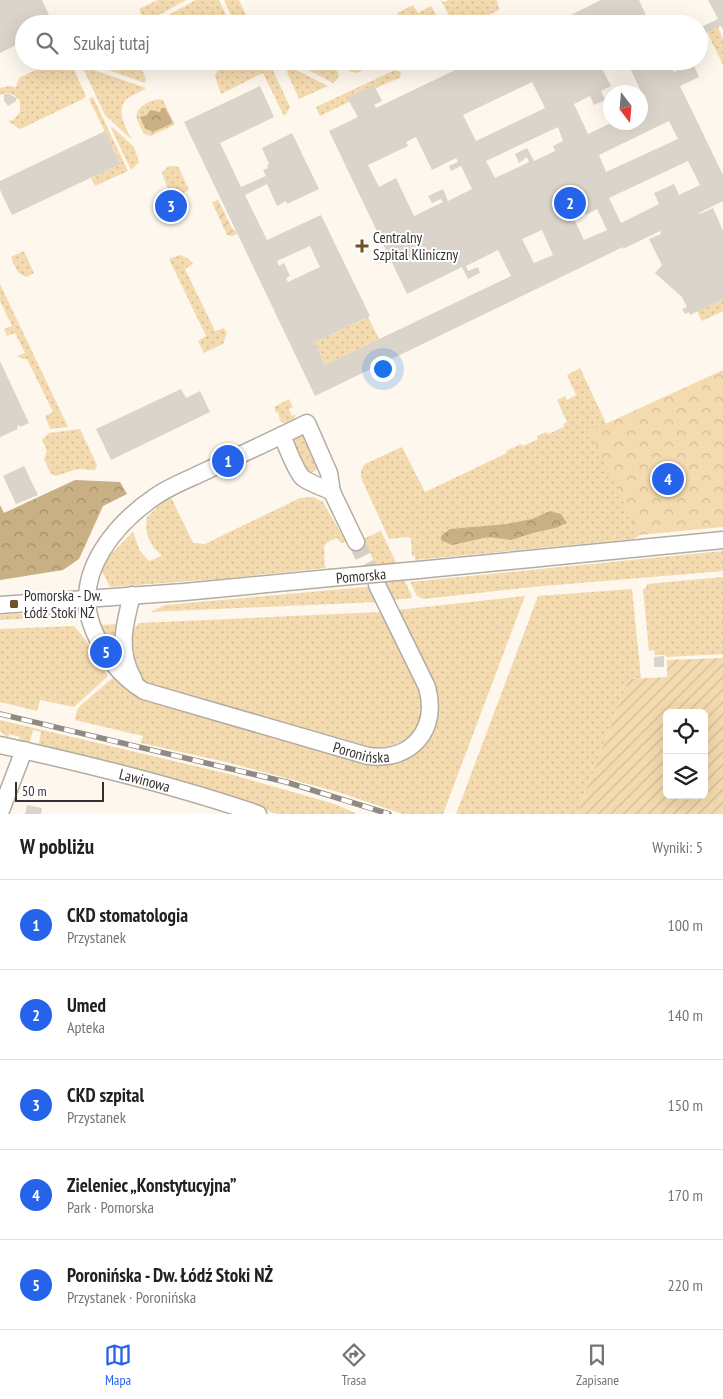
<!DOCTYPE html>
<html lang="pl">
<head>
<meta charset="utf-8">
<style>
  :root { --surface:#fff; --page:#f6f6f6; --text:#202124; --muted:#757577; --line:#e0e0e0; --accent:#2563eb }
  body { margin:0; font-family:"PT Sans Narrow",sans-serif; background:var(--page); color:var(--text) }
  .controls { position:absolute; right:15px; bottom:15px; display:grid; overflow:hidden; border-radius:8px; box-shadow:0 5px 20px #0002 }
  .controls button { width:45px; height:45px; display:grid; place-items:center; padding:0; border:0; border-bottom:1px solid var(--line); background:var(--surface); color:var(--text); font:25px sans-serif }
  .compass { position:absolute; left:603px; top:85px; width:45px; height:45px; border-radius:50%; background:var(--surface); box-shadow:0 5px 20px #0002; rotate:164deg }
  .scale { position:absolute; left:15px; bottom:12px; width:89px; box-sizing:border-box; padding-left:5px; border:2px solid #34312d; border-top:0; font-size:14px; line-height:18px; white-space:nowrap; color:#34312d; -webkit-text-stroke:4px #fff; paint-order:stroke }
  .you { position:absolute; left:382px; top:368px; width:18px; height:18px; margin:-12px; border:4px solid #fff; border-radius:50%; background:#1a73e8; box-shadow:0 0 0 8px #1a73e833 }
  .badge { display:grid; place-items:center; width:32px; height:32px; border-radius:50%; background:var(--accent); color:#fff; font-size:16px; font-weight:700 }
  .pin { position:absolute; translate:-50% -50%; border:2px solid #fff; box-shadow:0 1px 5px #0006 }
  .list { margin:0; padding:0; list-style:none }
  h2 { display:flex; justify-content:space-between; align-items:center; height:65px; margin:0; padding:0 20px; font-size:21px }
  h2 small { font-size:16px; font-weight:400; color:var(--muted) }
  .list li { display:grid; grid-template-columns:32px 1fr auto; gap:15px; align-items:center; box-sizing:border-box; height:90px; padding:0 20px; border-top:1px solid var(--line) }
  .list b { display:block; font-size:19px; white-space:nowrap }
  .list p { margin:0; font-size:16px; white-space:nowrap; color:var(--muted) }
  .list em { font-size:16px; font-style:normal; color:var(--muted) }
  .icon { flex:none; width:28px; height:28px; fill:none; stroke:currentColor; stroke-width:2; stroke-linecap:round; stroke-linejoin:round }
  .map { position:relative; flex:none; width:723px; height:814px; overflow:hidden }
  .search { position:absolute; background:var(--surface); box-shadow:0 5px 20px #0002; left:15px; right:15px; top:15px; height:55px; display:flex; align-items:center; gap:12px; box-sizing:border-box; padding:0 18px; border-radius:28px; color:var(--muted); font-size:19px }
  .sheet { height:515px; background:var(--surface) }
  nav { display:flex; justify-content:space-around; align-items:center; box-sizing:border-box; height:70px; border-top:1px solid var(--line); background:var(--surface); font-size:14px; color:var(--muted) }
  nav a { display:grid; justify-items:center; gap:2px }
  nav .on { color:var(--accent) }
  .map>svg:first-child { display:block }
</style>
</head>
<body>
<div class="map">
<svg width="723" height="814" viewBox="0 0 723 814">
  <defs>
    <pattern id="grass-dots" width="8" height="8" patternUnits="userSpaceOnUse" patternTransform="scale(1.25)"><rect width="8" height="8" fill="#f4daaf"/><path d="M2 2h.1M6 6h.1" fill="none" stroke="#d2bc97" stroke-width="1.8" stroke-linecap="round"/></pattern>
    <pattern id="forest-crowns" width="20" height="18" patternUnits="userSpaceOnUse" patternTransform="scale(1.25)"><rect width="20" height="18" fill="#c8af84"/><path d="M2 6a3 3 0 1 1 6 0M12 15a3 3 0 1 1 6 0" fill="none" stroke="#a38f6c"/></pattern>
    <pattern id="park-crowns" width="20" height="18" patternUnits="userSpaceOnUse" patternTransform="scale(1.25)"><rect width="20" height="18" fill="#f4daaf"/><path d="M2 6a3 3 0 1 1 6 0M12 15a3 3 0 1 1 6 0" fill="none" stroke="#d2bc97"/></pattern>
    <pattern id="garden-furrows" width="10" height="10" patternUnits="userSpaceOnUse" patternTransform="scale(1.25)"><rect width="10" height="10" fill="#f4daaf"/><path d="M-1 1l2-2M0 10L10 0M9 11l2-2" fill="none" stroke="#d2bc97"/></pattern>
  </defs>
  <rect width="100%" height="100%" fill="#fdf7ed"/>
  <!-- grass -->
  <path fill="url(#grass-dots)" d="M158,0H186L143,24H138L137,20L143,17L139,9Z
    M196,0H219L227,17L235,24H152Z
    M224,0H239L250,24H241L231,15Z
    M428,0L441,24H397L401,21L397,13L413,5L418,13L431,6Z
    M441,0L444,2L448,0H497L499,10L470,24H453Z
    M718,27L723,39V65L707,32Z
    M54,61H70L86,96L83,99L20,129L8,121L13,120L20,112V101C15,94 8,91 0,95V88L9,86L16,87L19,78Z
    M83,61H138L146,79L145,83Z
    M234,61H264L268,64H270L290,107L286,114L284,116L263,73L221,94L215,76L218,70Z
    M291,61H332L339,75L336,81L333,83Z
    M345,61H381L357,73L349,71Z
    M82,66L146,88C141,92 134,94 128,98C114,109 126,128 132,140L105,115Z
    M288,66L328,86L299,99L287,72Z
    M395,70L400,72L401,75L399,78L376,88L374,86L348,99L349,102L320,116L316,107Z
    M93,97L128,171L95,186L91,178L120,163L89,99Z
    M160,99L163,100L174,123V125L151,136L144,134C142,129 138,124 137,119C134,107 151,100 160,99Z
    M112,127L134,147L139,162L131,170L111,128Z
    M171,166H176L179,168L189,190L172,199L162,173L166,168Z
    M24,251L34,273L27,277C18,275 14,266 11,257Z
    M180,255L189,259L193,264L185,269L215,331L224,328L227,333L223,344L204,353L198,341L206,336L169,259Z
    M0,284L68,427L50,429L45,416L53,412L27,359H23L17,356L25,353L15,333L7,336L4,329L12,326L0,301Z
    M723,299V311L702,321L697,311Z
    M368,317L379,339L325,365L315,342Z
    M580,368L637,489L643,533L634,539L415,560V556H412L411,539L408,537L389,539L361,478V470L365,464L402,447L425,492L507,453L506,451L521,444L523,446L538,439L537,436L546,432L548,434L564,427L563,424L567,422L557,400L565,396L567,400L576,395L567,375Z
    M289,399L293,407L289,409L292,416L296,414L293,421L290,423H284L280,421L278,412L276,413L274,407Z
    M80,429L97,465L95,470L77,469L56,476L51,474L44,459L47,451L42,440L49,433Z
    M303,434L318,468C313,474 309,473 303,469L292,438Z
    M170,495L193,543L205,544L300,498L313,497L323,502L346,542L341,543L337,538L328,542L324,546C325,553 323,562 326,568L218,579L110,587L101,569L104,561L133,532L140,551L149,561L162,556C150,545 144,534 147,517Z
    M381,531L411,594L412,598L393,600L363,539Z
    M723,551V571L532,587L424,599L417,596L410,582Z
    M723,577V654L667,657L665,655H655L654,650L649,651L643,589L646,588L647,584Z
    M367,587L377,602L150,612L165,605Z
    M632,589L641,678L629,679L577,814H456L538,596Z
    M525,596L443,814H403L338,792L230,763L141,743L143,736L75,720L77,710L81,705L115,676L125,688L150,702L372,765C410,767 439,739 437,700L397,610Z
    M42,612L69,617L0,620V615Z
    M381,612L422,698L421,721L413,735L400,745L376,750L150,685C136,674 131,666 131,648C131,637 131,631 139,623Z
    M117,624L121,665L103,637L99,625Z
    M74,626L85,639L108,676L74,707L40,700L37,711L0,702V629Z
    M0,720L233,775L335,804L357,814H277L227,797L38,748L41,732L33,730L30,742L19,740L20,737L9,734L8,738L0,731Z"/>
  <!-- forest -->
  <path fill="url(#forest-crowns)" d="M161,108H165L172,121L171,124L153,132L145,128L140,117L147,115L150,110L160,112Z
    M75,480L120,482L127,494L103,506L79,559L63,570L0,580V505L4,513Z
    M550,511L561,514L567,523L555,528L533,533L511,540L488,537L452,545L441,540V536L450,529L507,524L532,519Z"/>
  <!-- park -->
  <path fill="url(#park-crowns)" d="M723,370V527L639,535L590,431Z"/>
  <!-- garden -->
  <path fill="url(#garden-furrows)" fill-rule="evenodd" d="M218,200L233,230H235L237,234L232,236L227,235L212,202Z
    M723,658V814H577L629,679L667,677V660ZM667,713H704V795H667Z"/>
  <!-- building -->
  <path fill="#dad4ca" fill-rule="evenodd" d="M0,0H42L53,24H24V41L0,53Z
    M601,0H639L650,24H553Z
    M708,0H723V30L721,26L699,36V28L718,19Z
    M474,61H598L611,86L601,91L605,100L594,105L590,96L574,104L588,134L613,122H640V109L648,106L630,68L643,61H669L674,72L693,63L699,77L680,86L723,175V201L699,213L700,214L713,208L723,231V299L690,315L689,312L685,314L682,309L687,307L682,297L655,273L662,265L649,239L661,234L660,231L623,249V247L315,396L184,122L260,86L274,117L220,143L241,187L266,176L263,170L268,168L267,166L269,164L262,148L292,133L319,189L287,204L286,201L277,206L267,184L245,195L267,240L321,215L370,316L315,342L325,365L511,276L498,250L466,266L468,271L478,267L480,273L468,279L462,267L407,294L329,131L358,117L347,98L374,85L382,101L374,105L376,108ZM532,82L545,108L476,141L463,115ZM669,121L678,139L606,172L599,155ZM558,127L563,141L553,146L555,151L534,161L527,148L515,154L519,163L527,157L529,162L495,178L486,161ZM416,137L432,170L456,158L458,162L449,166L451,171L461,166L472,189L448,201L443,189L428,196L432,203L441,199L443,202L414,216L396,178L379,187L368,165L408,146L406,142ZM688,161L700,185L679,195L674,184L654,193L659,204L621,223L609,198ZM597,209L607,230L584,240L572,215L583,210L586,215ZM542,230L553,255L534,263L522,239ZM310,246L320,267L288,282L286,278L290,276L284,263L279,266L277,261Z
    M4,94H9L17,98L15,102L8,106L4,101Z
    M105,131L120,164L12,215L0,190V181Z
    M0,361L29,423L20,427L19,425L17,426L18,429L0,437Z
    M181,389L186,398L200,391L210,412L111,460L96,429Z
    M24,466L38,495L16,504L3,476Z
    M664,656V667H654V657Z
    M27,805L42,808L41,814H25Z"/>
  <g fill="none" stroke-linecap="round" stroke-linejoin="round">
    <!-- minor-tunnel -->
    <path stroke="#d5cfc7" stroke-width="16" stroke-dasharray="16 8" stroke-linecap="butt" d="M356,542L377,585"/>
    <!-- minor casing -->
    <g stroke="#b2aca3" stroke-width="19">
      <g id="minor">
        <path d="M282,435C286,445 296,472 303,478C311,484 323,487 332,492"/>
        <path id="s1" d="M356,542L332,492L329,473L307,423C275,439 242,454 210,469C192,478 172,485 156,496C116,523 74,572 91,623C100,650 119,676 144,691L368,756C411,762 439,730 427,687L377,585"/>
        <path d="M418,570L723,540"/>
        <path d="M132,595C124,626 117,651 134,680"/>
        <path d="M0,605L184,592L330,578"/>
        <path id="s2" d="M0,745C87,764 174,785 258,814"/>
        <path d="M0,813L24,750"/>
      </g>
    </g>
    <!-- minor -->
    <use href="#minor" stroke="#fff" stroke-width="16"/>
    <!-- rail casing -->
    <g stroke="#8f8a84" stroke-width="5.5">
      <path id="rail" d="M0,714L286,782L389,814"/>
    </g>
    <!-- rail -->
    <use href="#rail" stroke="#fff" stroke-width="4" stroke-dasharray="11" stroke-linecap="butt"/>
    <!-- minor-bridge casing -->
    <g stroke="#b2aca3" stroke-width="19" stroke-linecap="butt">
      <g id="minor-bridge">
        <path id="s3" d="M330,578L418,570"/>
      </g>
    </g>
    <!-- minor-bridge -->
    <use href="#minor-bridge" stroke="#fff" stroke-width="16"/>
  </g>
  <!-- markers -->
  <g fill="#6d5325" stroke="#fff" stroke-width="2">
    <path d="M359.5 238.5h5v5h5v5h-5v5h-5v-5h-5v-5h5z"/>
    <rect x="9" y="599" width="10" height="10" rx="2.5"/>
  </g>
  <g text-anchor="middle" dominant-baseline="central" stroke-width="4" stroke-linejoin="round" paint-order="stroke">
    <!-- poi labels -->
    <g font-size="15" fill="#34312d" stroke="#fff" text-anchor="start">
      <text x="373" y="237">Centralny<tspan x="373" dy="17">Szpital Kliniczny</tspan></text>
      <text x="24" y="595">Pomorska - Dw.<tspan x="24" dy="17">Łódź Stoki NŻ</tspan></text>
    </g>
    <!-- street labels -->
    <g font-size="15" fill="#34312d" stroke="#fff">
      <text stroke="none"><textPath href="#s3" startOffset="31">Pomorska</textPath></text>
      <text stroke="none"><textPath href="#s1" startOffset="764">Poronińska</textPath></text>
      <text stroke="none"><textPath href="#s2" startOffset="149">Lawinowa</textPath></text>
    </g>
  </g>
</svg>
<div class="controls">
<button><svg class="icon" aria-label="locate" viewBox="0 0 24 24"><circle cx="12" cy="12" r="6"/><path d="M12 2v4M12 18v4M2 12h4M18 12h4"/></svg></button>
<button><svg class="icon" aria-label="layers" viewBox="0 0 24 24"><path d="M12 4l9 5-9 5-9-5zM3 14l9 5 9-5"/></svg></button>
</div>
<svg class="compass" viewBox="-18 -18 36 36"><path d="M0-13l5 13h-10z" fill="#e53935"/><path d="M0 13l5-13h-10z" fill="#757577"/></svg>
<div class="scale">50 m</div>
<div class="you"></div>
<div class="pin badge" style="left:228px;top:461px">1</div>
<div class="pin badge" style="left:570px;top:203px">2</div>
<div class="pin badge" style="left:171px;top:206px">3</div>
<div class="pin badge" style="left:668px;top:479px">4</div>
<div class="pin badge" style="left:106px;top:652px">5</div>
<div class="search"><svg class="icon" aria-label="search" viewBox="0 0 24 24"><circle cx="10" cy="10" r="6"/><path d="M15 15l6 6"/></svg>Szukaj tutaj</div>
</div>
<section class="sheet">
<h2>W pobliżu<small>Wyniki: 5</small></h2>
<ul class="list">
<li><span class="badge">1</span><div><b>CKD stomatologia</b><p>Przystanek</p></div><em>100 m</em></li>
<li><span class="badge">2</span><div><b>Umed</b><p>Apteka</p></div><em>140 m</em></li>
<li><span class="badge">3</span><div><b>CKD szpital</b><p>Przystanek</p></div><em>150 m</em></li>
<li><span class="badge">4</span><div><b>Zieleniec „Konstytucyjna”</b><p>Park · Pomorska</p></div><em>170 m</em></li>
<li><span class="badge">5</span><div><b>Poronińska - Dw. Łódź Stoki NŻ</b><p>Przystanek · Poronińska</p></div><em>220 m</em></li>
</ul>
</section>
<nav>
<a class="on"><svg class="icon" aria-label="map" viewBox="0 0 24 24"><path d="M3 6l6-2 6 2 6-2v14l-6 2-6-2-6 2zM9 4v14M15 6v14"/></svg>Mapa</a>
<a><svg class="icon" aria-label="directions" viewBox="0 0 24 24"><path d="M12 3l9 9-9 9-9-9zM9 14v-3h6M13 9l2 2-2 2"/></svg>Trasa</a>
<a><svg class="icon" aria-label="saved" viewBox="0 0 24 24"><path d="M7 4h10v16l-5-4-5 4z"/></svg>Zapisane</a>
</nav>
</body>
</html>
